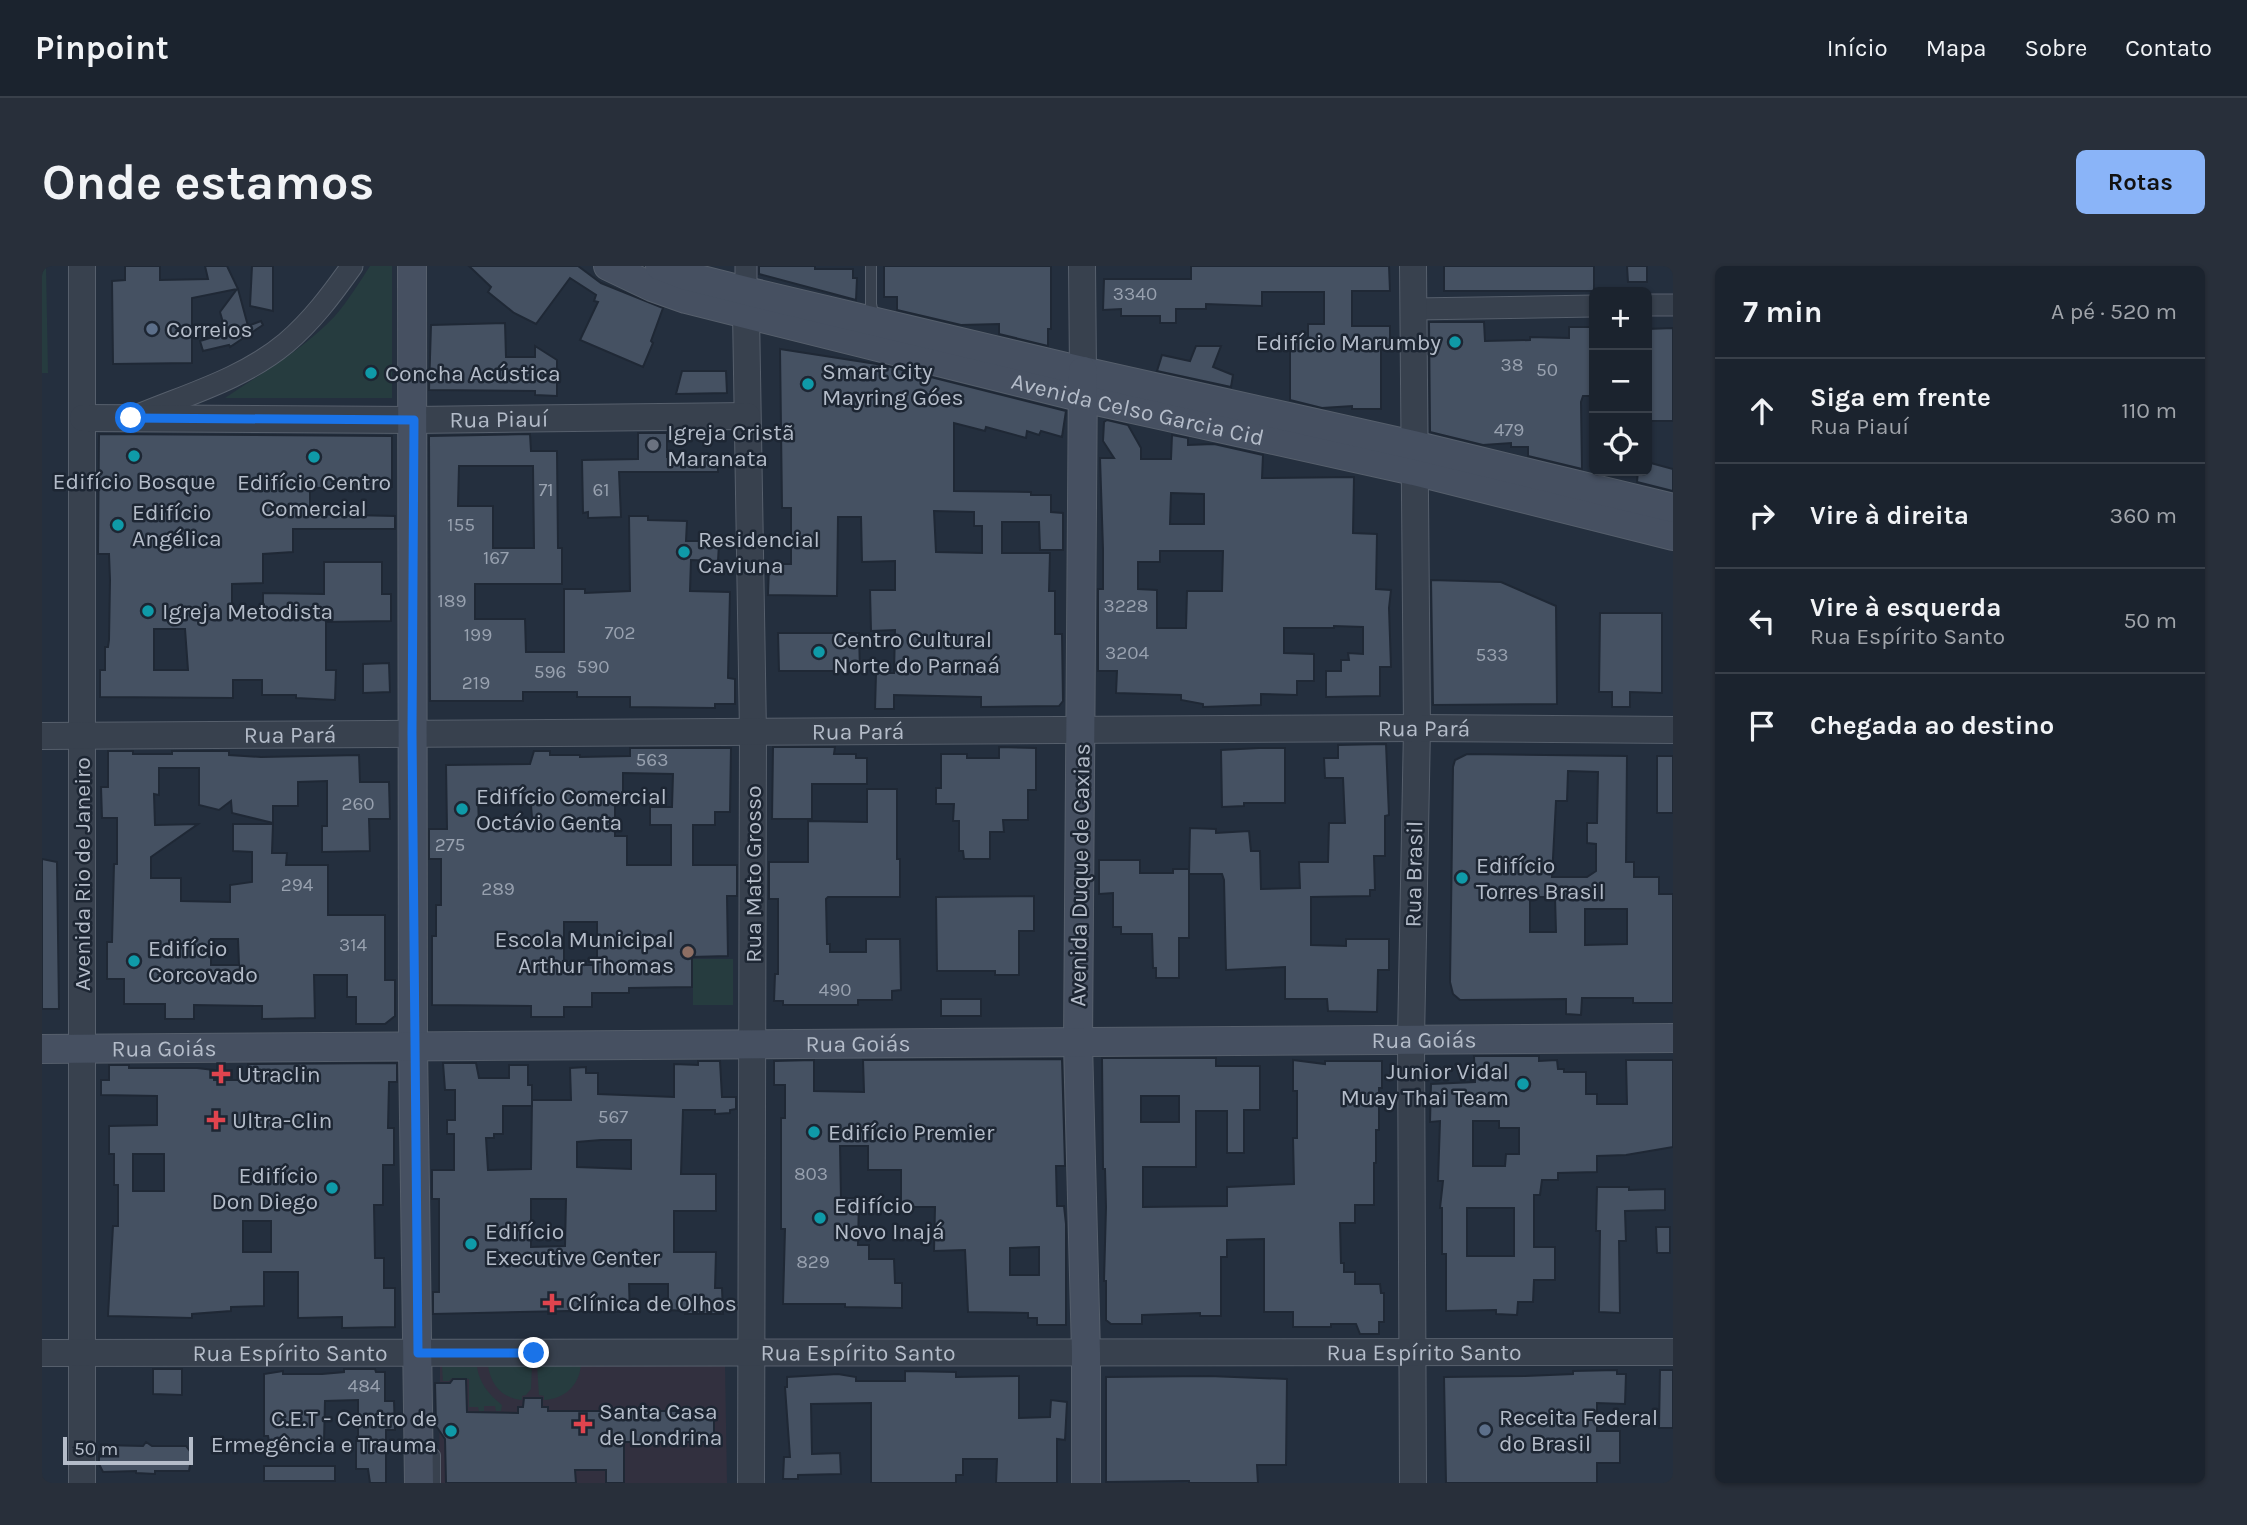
<!DOCTYPE html>
<html lang="pt">
<head>
<meta charset="utf-8">
<style>
  :root { --surface:#1b232e; --page:#282f3a; --text:#f1f3f6; --muted:#a0a4aa; --line:#39404a; --accent:#8ab4f8 }
  body { margin:0; font-family:Karla,sans-serif; background:var(--page); color:var(--text) }
  .controls { position:absolute; right:21px; top:21px; display:grid; overflow:hidden; border-radius:10px; box-shadow:0 2px 5px #0004 }
  .controls button { width:63px; height:63px; display:grid; place-items:center; padding:0; border:0; border-bottom:2px solid var(--line); background:var(--surface); color:var(--text); font:35px sans-serif }
  .scale { position:absolute; left:21px; bottom:18px; width:130px; box-sizing:border-box; padding-left:7px; border:4px solid #b4bcc9; border-top:0; font-size:19px; line-height:24px; white-space:nowrap; color:#b4bcc9; -webkit-text-stroke:5px #1d2633; paint-order:stroke }
  .stop { position:absolute; width:21px; height:21px; margin:-16px; border:5px solid #1a73e8; border-radius:50%; background:#fff }
  .stop.end { background:#1a73e8; border-color:#fff; box-shadow:0 2px 7px #0008 }
  .list { margin:0; padding:0; list-style:none }
  h2 { display:flex; justify-content:space-between; align-items:center; height:91px; margin:0; padding:0 28px; font-size:30px }
  h2 small { font-size:23px; font-weight:400; color:var(--muted) }
  .list li { display:grid; grid-template-columns:46px 1fr auto; gap:21px; align-items:center; box-sizing:border-box; height:105px; padding:0 28px; border-top:2px solid var(--line) }
  .list b { display:block; font-size:26px; white-space:nowrap }
  .list p { margin:0; font-size:23px; white-space:nowrap; color:var(--muted) }
  .list em { font-size:23px; font-style:normal; color:var(--muted) }
  .icon { flex:none; width:38px; height:38px; fill:none; stroke:currentColor; stroke-width:2; stroke-linecap:round; stroke-linejoin:round }
  .map { position:relative; flex:none; width:1631px; height:1217px; overflow:hidden; border-radius:10px }
  header { display:flex; align-items:center; gap:42px; box-sizing:border-box; height:98px; padding:0 35px; background:var(--surface); border-bottom:2px solid var(--line) }
  header strong { font-size:33px }
  nav { display:flex; gap:38px; margin-inline-start:auto; font-size:24px }
  .intro { display:flex; align-items:center; justify-content:space-between; box-sizing:border-box; height:168px; padding:0 42px }
  h1 { margin:0; font-size:49px }
  .button { padding:18px 32px; border-radius:10px; background:var(--accent); color:#111; font-size:24px; font-weight:700 }
  main { display:flex; gap:42px; padding:0 42px }
  aside { flex:1; background:var(--surface); border-radius:10px; box-shadow:0 2px 5px #0004 }
  .map>svg:first-child { display:block }
</style>
</head>
<body>
<header>
<strong>Pinpoint</strong>
<nav><a>Início</a><a>Mapa</a><a>Sobre</a><a>Contato</a></nav>
</header>
<div class="intro"><h1>Onde estamos</h1><a class="button">Rotas</a></div>
<main>
<div class="map">
<svg width="1631" height="1217" viewBox="0 0 1631 1217">
  <rect width="100%" height="100%" fill="#242f3e"/>
  <!-- medical -->
  <path fill="#32303f" d="M398,1099H683L685,1217H397Z"/>
  <!-- green -->
  <path fill="#263c3f" d="M0,0H4L6,107H0Z
    M328,0H350V132H183C220,107 262,83 293,50C306,35 317,17 328,0Z
    M651,693H691V739H651Z
    M495,1099H539C537,1120 522,1133 502,1134V1130L497,1129Z
    M400,1100L435,1101C437,1116 447,1129 460,1139L459,1145H454L453,1140H442V1145H437L436,1141H427V1113L410,1112L407,1115H401Z
    M446,1100H490L489,1123L484,1129L480,1130V1134C460,1132 449,1119 446,1100Z"/>
  <!-- building -->
  <path fill="#455162" stroke="#1f2835" stroke-width="2" fill-rule="evenodd" d="M83,0H118V14L166,13L163,0H185L196,23L206,60L219,55L221,59L188,81L187,79L161,85L158,75L184,67L178,46L195,23L150,32V97L71,98L70,15L83,14Z
    M210,0H231V45L208,40Z
    M427,0H536L559,17L621,42L609,75L611,77L601,101L538,74L556,36L552,35L554,29L528,12L494,58L472,47L446,26L449,21Z
    M717,0H773V3H811V12H815L814,34L717,8Z
    M842,0H1009V63H1006V80L957,68V58L919,59L855,44V31H842Z
    M1149,0H1347L1348,25H1310V60H1348V80H1339V143H1310V140L1280,142L1248,134V76H1266V58H1282V26H1220V40L1164,38V43H1134V57H1118V50H1079V43L1061,44L1062,13H1149Z
    M1402,0H1552V25H1402Z
    M1585,0H1605V16H1586Z
    M1387,56H1442L1443,75L1488,74V71L1527,72V61H1552V130H1541L1539,136L1540,203L1486,190V181H1469V177L1441,179L1388,166Z
    M463,57L464,91H493V80L515,94V130L493,129V125L387,124L389,59Z
    M1631,62V155H1605V63Z
    M1154,80H1179L1171,101L1191,109L1189,121L1115,105L1120,89L1148,95Z
    M738,83L841,99L1024,145L1020,171L999,165L997,169L985,165L984,172L944,161L943,165L912,157V225L989,226V229H1009V246L1021,247V284H998L997,256H960V287H1008L1007,325H1013V368H1020L1021,435L1017,440L939,441V431L852,429V443H833L834,407H852L853,364L829,365L828,324H853V295L820,296L819,251H796L795,330L726,329L727,298H749V242H740ZM892,245L932,246V260H940V287L894,286Z
    M640,105H684L685,127L634,128Z
    M1065,154L1086,159L1099,182V193H1129L1130,169L1146,172V179L1172,178L1221,189L1220,212L1312,211L1311,267L1335,268L1334,323L1349,324L1347,342L1349,401H1338V430L1284,431V405H1299V394H1307L1306,387L1321,388V361L1292,360V362H1242V387L1272,388V415H1255V429L1219,428V439L1161,441V438L1139,434V429L1074,427L1075,405H1056V323H1061V283L1058,192H1072L1061,175L1062,156ZM1129,227L1162,228V258H1128ZM1118,285H1181L1180,325H1145L1144,362H1115V324L1096,323V296H1118Z
    M596,167H625V191H676V206H577L579,251L546,252V246L541,247L540,194L596,193Z
    M57,168L350,170V221L268,222V248L353,250V263H251V286L221,288V317L190,318V347L221,348V327L282,328V296H340V328H349V355L284,356V404H294L293,434L254,432V429H220V414H191V432L58,431V404H63V381H66L67,374L68,314L67,288H56ZM112,363H143L146,404H112Z
    M488,168L489,185H515L516,282H520V318H433V353H483L484,386H522V323H543V327L588,325L587,250H606V254L645,255L644,275H664V278H677L676,295L649,294L648,325L688,326L686,412L693,413V438H673V442L588,441V431H535V426H481V435H388L387,170ZM417,200H491L492,282H451V240H416Z
    M1605,196L1631,203V225L1595,216L1596,205H1605Z
    M1389,314L1459,316L1514,340L1515,438L1391,439Z
    M1558,347H1620V427L1588,426V441H1570V426H1557Z
    M736,367H817L818,405H737Z
    M347,397L348,426L321,427V398Z
    M1344,478L1347,549L1343,550V590H1332L1333,624H1328V630L1269,631V679L1304,680V673H1347V704H1336L1335,746L1286,745L1285,733H1243V701L1184,704L1182,614L1180,608H1147L1148,562L1174,563V567L1207,565L1209,585H1218L1219,623L1258,622L1257,596H1286L1287,557H1303L1301,512H1283L1282,492H1296V479Z
    M731,481H793L792,488H814V492H825V518H770V553H730Z
    M957,481L994,482V524H986V554H961L962,566H948V593H922L921,585H917V555H911L912,538H894V522H899V488H925V492H957Z
    M588,482H689L688,546H673V559H651V599H695V630H685L686,690L650,691V721L587,722V727H550V741H522V751H489V740L390,739V670H394V639H399V593H387V563H405L404,499L488,498L492,485H508V489H538V491L588,490ZM581,507L631,508L630,541H608V559H629V599H585V570H573V535H581ZM436,527H488L491,564H437ZM522,656H555V699H522Z
    M1217,482H1243V537H1202V540L1180,541L1179,484Z
    M66,485H91V488H130V485H187V489L219,491L317,489L318,516H347L348,553H327L328,585L280,586V560H285V515L256,516V540H231V557L190,547L189,535L177,544L157,539V502H117V529L112,528L113,559L156,558L109,591V612H139V635L188,636V619L210,616V586L191,585V558H231L230,587H245L244,599H286V649H343V714H353V750L343,758H314V731H305V709H272L273,752L220,753V740L152,739V753H123V738H82V713H65V676H70L72,598H75V552H60L59,521H66ZM169,673H196L197,699H169Z
    M1425,488L1585,490L1584,596H1592V611H1617V628H1631V737H1591V732H1540L1539,749L1524,748V733L1418,734L1411,728L1408,716L1411,501L1413,494ZM1526,505L1556,506L1555,557H1545V577L1554,578V605L1545,611H1510L1514,535H1525ZM1488,631H1513L1514,666H1488ZM1543,643H1585V678L1543,679Z
    M1615,490H1631V547H1615Z
    M825,523H855V593H858V631H786L784,633L785,678H788V686H824V673H858L859,724L850,725V734H816V739H741V735H732L733,708H736V633H727V596H766V555L825,556Z
    M0,593L15,596L17,743H0Z
    M1057,594H1098V607H1131V603H1147V672H1137V712H1114V702H1111L1110,668H1079V661H1071V627L1057,628Z
    M992,630V665H977V709H953V705H895L894,631Z
    M899,733H939V750H899Z
    M1432,790H1497V795L1515,794L1516,803H1522V806H1544V828H1555V838H1585L1584,794H1631V881L1584,889L1555,890V906L1516,907V914H1500L1498,929H1492V981H1513V1014H1492L1491,1036H1476L1475,1049L1454,1048V1044L1404,1045V988H1400V942H1398L1401,915H1396L1398,855L1388,856L1389,818L1433,816ZM1431,855H1457V862H1477V888H1464L1463,900H1431ZM1425,942H1472V990H1425Z
    M1060,792H1174V800H1218V844H1202V887H1185V845H1154V901H1101V941L1185,940V921L1252,918L1251,872H1255V825H1251V794L1283,798V795H1340V822H1337V864H1334V897H1332V939H1313V957H1298L1299,997H1302V1006H1313V1018H1338L1339,1027H1342V1056H1337V1068H1318L1314,1058H1289V1061H1251V1046H1222V973L1185,974V991H1179V1050H1158V1047L1100,1049V1058H1069L1064,1054V1015H1062L1064,941L1063,903H1061ZM1099,830H1137V856H1099Z
    M1020,793L1023,900H1014L1015,940H1022L1024,958V1059H995V1052H986V1047L926,1046L923,984L892,985L893,941H859V904H826V880H798L799,932H817L816,979H827V993H852L853,1017H860V1042L803,1041V1038H741L743,963H739V852H743V819H732V795L772,794V825L822,826L821,794ZM997,981V1009H968V982Z
    M656,795H678L680,831H694V843L688,844V847L673,848V844H641L639,908H674V945H632V986H674L673,1022H680L681,1048H643V1045L626,1044V1018H587L588,1046L525,1045L391,1048V1026H397V933H390V904H412V868H405V854H413V824H403L401,797H434L437,812H467V799H486V819H490V840H461V868H452V872H444L446,904L489,903L490,834H529L528,802L544,801V807H556V828L632,831V798L656,799ZM559,874H589V903L535,901V876ZM489,933H524L523,980L489,981Z
    M355,797V816H347L346,862H352V899H341V939H332L333,992H342V1022H353V1061L300,1062V1051L256,1052V1006H222V1040L189,1041V1045L150,1048V1052L66,1050L71,960H76V919H72V888H67V860L115,859V830L59,829V814H67V799H87V802H155L172,804V814H206V798ZM91,888H122V925H91ZM201,955H229V986H201Z
    M1555,921H1587V924L1623,923V944L1583,945L1584,975H1577L1578,1047L1557,1046L1558,965H1554Z
    M1614,961H1628V987H1615Z
    M111,1103H140V1129L111,1128Z
    M302,1103H333L334,1106H343V1135H352L353,1164H344V1217H328L326,1203H314V1175H316V1134L283,1135L282,1176L227,1175L226,1170H222V1108L241,1105V1108H280L302,1106Z
    M1575,1104V1108H1584L1583,1138L1555,1137V1165H1578V1197H1555V1217H1404L1402,1111L1483,1110L1531,1108V1105Z
    M1618,1104H1631V1162H1617Z
    M863,1105L914,1106V1111L977,1110V1152L1008,1151L1009,1134L1025,1136L1023,1174L1015,1173V1217H954L955,1193H921V1209H914V1217H829V1137L769,1138L770,1188L798,1187L799,1208L756,1209V1213H741L742,1191H748L743,1121H745V1111L796,1108L814,1111V1115H863Z
    M1167,1110L1245,1113L1244,1199H1215L1216,1217H1147V1215H1143L1064,1216V1111Z
    M411,1113H424L425,1146L476,1147V1141H481L482,1132H500V1141H506V1145H672V1176H582V1217H564V1204H533L534,1217H404L403,1173L394,1160L393,1117H408Z
    M104,1176L110,1180H144L150,1188L147,1205H113V1208L94,1207V1205L61,1206L57,1198V1186L60,1184V1179L101,1180Z
    M222,1200H293V1215H222Z"/>
  <g fill="none" stroke-linecap="round" stroke-linejoin="round">
    <!-- service casing -->
    <g stroke="#565f6c" stroke-width="12">
      <path id="service" d="M829,0V38L832,53
        M381,1177L393,1189V1217"/>
    </g>
    <!-- minor casing -->
    <g stroke="#565f6c" stroke-width="23">
      <path id="minor" d="M704,38V0
        M1605,39H1631
        M1371,43L1552,40
        M94,150C144,129 201,113 244,77C270,55 290,28 310,0"/>
    </g>
    <!-- tertiary casing -->
    <g stroke="#565f6c" stroke-width="28">
      <g id="tertiary">
        <path d="M40,0V1217"/>
        <path d="M1040,0L1041,105"/>
        <path d="M1371,0L1375,462L1369,773L1371,1217"/>
        <path d="M704,47L711,467L709,1217"/>
        <path id="s1" d="M41,152L372,154L705,150"/>
        <path id="s2" d="M0,470L1375,462L1631,464"/>
        <path id="s3" d="M0,1087L1631,1086"/>
      </g>
    </g>
    <!-- secondary casing -->
    <g stroke="#565f6c" stroke-width="30">
      <g id="secondary">
        <path d="M370,0L371,779L377,1217"/>
        <path id="s4" d="M566,0L610,21L644,33L1041,132L1372,205L1631,270"/>
        <path d="M618,0L644,10L704,25L1041,105L1371,179L1631,242"/>
        <path d="M1041,105L1036,777L1044,1087V1217"/>
        <path id="s5" d="M0,783L1631,772"/>
      </g>
    </g>
    <!-- service -->
    <use href="#service" stroke="#38414e" stroke-width="10"/>
    <!-- minor -->
    <use href="#minor" stroke="#38414e" stroke-width="21"/>
    <!-- tertiary -->
    <use href="#tertiary" stroke="#38414e" stroke-width="26"/>
    <!-- secondary -->
    <use href="#secondary" stroke="#465061" stroke-width="28"/>
  </g>
  <g fill="none" stroke-linecap="round" stroke-linejoin="round">
    <!-- route -->
    <path stroke="#1a73e8" stroke-width="9" d="M89,152L372,154L370,467L376,1087H492"/>
  </g>
  <!-- markers -->
  <g fill="#5c6f8a" stroke="#1d2633" stroke-width="2.5">
    <circle cx="110" cy="63" r="7"/>
    <circle cx="1443" cy="1164" r="7"/>
  </g>
  <g fill="#0f9aa8" stroke="#1d2633" stroke-width="2.5">
    <circle cx="1413" cy="76" r="7"/>
    <circle cx="329" cy="107" r="7"/>
    <circle cx="766" cy="118" r="7"/>
    <circle cx="92" cy="190" r="7"/>
    <circle cx="272" cy="191" r="7"/>
    <circle cx="76" cy="259" r="7"/>
    <circle cx="642" cy="286" r="7"/>
    <circle cx="106" cy="345" r="7"/>
    <circle cx="777" cy="386" r="7"/>
    <circle cx="420" cy="543" r="7"/>
    <circle cx="1420" cy="612" r="7"/>
    <circle cx="92" cy="695" r="7"/>
    <circle cx="1481" cy="818" r="7"/>
    <circle cx="772" cy="866" r="7"/>
    <circle cx="290" cy="922" r="7"/>
    <circle cx="778" cy="952" r="7"/>
    <circle cx="429" cy="978" r="7"/>
    <circle cx="409" cy="1165" r="7"/>
  </g>
  <circle fill="#6b7280" stroke="#1d2633" stroke-width="2.5" cx="611" cy="179" r="7"/>
  <circle fill="#8d6e63" stroke="#1d2633" stroke-width="2.5" cx="646" cy="686" r="7"/>
  <g fill="#e0444e" stroke="#1d2633" stroke-width="2.5">
    <path d="M175.5 797.5h7v7h7v7h-7v7h-7v-7h-7v-7h7z"/>
    <path d="M170.5 843.5h7v7h7v7h-7v7h-7v-7h-7v-7h7z"/>
    <path d="M506.5 1026.5h7v7h7v7h-7v7h-7v-7h-7v-7h7z"/>
    <path d="M537.5 1147.5h7v7h7v7h-7v7h-7v-7h-7v-7h7z"/>
  </g>
  <g text-anchor="middle" dominant-baseline="central" stroke-width="5" stroke-linejoin="round" paint-order="stroke">
    <!-- number labels -->
    <g font-size="19" fill="#98a1af">
      <text x="1093" y="28">3340</text>
      <text x="1470" y="99">38</text>
      <text x="1505" y="104">50</text>
      <text x="1467" y="164">479</text>
      <text x="504" y="224">71</text>
      <text x="559" y="224">61</text>
      <text x="419" y="259">155</text>
      <text x="454" y="292">167</text>
      <text x="410" y="335">189</text>
      <text x="1084" y="340">3228</text>
      <text x="578" y="367">702</text>
      <text x="436" y="369">199</text>
      <text x="1085" y="387">3204</text>
      <text x="1450" y="389">533</text>
      <text x="551" y="401">590</text>
      <text x="508" y="406">596</text>
      <text x="434" y="417">219</text>
      <text x="610" y="494">563</text>
      <text x="316" y="538">260</text>
      <text x="408" y="579">275</text>
      <text x="255" y="619">294</text>
      <text x="456" y="623">289</text>
      <text x="311" y="679">314</text>
      <text x="793" y="724">490</text>
      <text x="571" y="851">567</text>
      <text x="769" y="908">803</text>
      <text x="771" y="996">829</text>
      <text x="322" y="1120">484</text>
    </g>
    <!-- poi labels -->
    <g font-size="23" fill="#b4bcc9" stroke="#1d2633" text-anchor="start">
      <text x="124" y="63">Correios</text>
      <text x="1399" y="76" text-anchor="end">Edifício Marumby</text>
      <text x="780" y="105">Smart City<tspan x="780" dy="26">Mayring Góes</tspan></text>
      <text x="343" y="107">Concha Acústica</text>
      <text x="625" y="166">Igreja Cristã<tspan x="625" dy="26">Maranata</tspan></text>
      <text x="92" y="215" text-anchor="middle">Edifício Bosque</text>
      <text x="272" y="216" text-anchor="middle">Edifício Centro<tspan x="272" dy="26">Comercial</tspan></text>
      <text x="90" y="246">Edifício<tspan x="90" dy="26">Angélica</tspan></text>
      <text x="656" y="273">Residencial<tspan x="656" dy="26">Caviuna</tspan></text>
      <text x="120" y="345">Igreja Metodista</text>
      <text x="791" y="373">Centro Cultural<tspan x="791" dy="26">Norte do Parnaá</tspan></text>
      <text x="434" y="530">Edifício Comercial<tspan x="434" dy="26">Octávio Genta</tspan></text>
      <text x="1434" y="599">Edifício<tspan x="1434" dy="26">Torres Brasil</tspan></text>
      <text x="632" y="673" text-anchor="end">Escola Municipal<tspan x="632" dy="26">Arthur Thomas</tspan></text>
      <text x="106" y="682">Edifício<tspan x="106" dy="26">Corcovado</tspan></text>
      <text x="1467" y="805" text-anchor="end">Junior Vidal<tspan x="1467" dy="26">Muay Thai Team</tspan></text>
      <text x="195" y="808">Utraclin</text>
      <text x="190" y="854">Ultra-Clin</text>
      <text x="786" y="866">Edifício Premier</text>
      <text x="276" y="909" text-anchor="end">Edifício<tspan x="276" dy="26">Don Diego</tspan></text>
      <text x="792" y="939">Edifício<tspan x="792" dy="26">Novo Inajá</tspan></text>
      <text x="443" y="965">Edifício<tspan x="443" dy="26">Executive Center</tspan></text>
      <text x="526" y="1037">Clínica de Olhos</text>
      <text x="557" y="1145">Santa Casa<tspan x="557" dy="26">de Londrina</tspan></text>
      <text x="1457" y="1151">Receita Federal<tspan x="1457" dy="26">do Brasil</tspan></text>
      <text x="395" y="1152" text-anchor="end">C.E.T - Centro de<tspan x="395" dy="26">Ermegência e Trauma</tspan></text>
    </g>
    <!-- street labels -->
    <g font-size="23" fill="#b4bcc9" stroke="#1d2633">
      <text stroke="none"><textPath href="#s4" startOffset="550">Avenida Celso Garcia Cid</textPath></text>
      <text stroke="none"><textPath href="#s1" startOffset="416">Rua Piauí</textPath></text>
      <text stroke="none"><textPath href="#s2" startOffset="1382">Rua Pará</textPath></text>
      <text stroke="none"><textPath href="#s2" startOffset="816">Rua Pará</textPath></text>
      <text stroke="none"><textPath href="#s2" startOffset="248">Rua Pará</textPath></text>
      <text transform="translate(40 608) rotate(-90)">Avenida Rio de Janeiro</text>
      <text transform="translate(711 608) rotate(-90)">Rua Mato Grosso</text>
      <text transform="translate(1372 608) rotate(-89)">Rua Brasil</text>
      <text transform="translate(1038 609) rotate(-89)">Avenida Duque de Caxias</text>
      <text stroke="none"><textPath href="#s5" startOffset="1382">Rua Goiás</textPath></text>
      <text stroke="none"><textPath href="#s5" startOffset="816">Rua Goiás</textPath></text>
      <text stroke="none"><textPath href="#s5" startOffset="122">Rua Goiás</textPath></text>
      <text stroke="none"><textPath href="#s3" startOffset="248">Rua Espírito Santo</textPath></text>
      <text stroke="none"><textPath href="#s3" startOffset="816">Rua Espírito Santo</textPath></text>
      <text stroke="none"><textPath href="#s3" startOffset="1382">Rua Espírito Santo</textPath></text>
    </g>
  </g>
</svg>
<div class="controls">
<button>+</button>
<button>−</button>
<button><svg class="icon" aria-label="locate" viewBox="0 0 24 24"><circle cx="12" cy="12" r="6"/><path d="M12 2v4M12 18v4M2 12h4M18 12h4"/></svg></button>
</div>
<div class="scale">50 m</div>
<div class="stop" style="left:89px;top:152px"></div>
<div class="stop end" style="left:492px;top:1087px"></div>
</div>
<aside>
<h2>7 min<small>A pé · 520 m</small></h2>
<ul class="list">
<li><svg class="icon" aria-label="ahead" viewBox="0 0 24 24"><path d="M12 20V5M6 11l6-6 6 6"/></svg><div><b>Siga em frente</b><p>Rua Piauí</p></div><em>110 m</em></li>
<li><svg class="icon" aria-label="right" viewBox="0 0 24 24"><path d="M7 20v-9h11M14 6l5 5-5 5"/></svg><div><b>Vire à direita</b></div><em>360 m</em></li>
<li><svg class="icon" aria-label="left" viewBox="0 0 24 24"><path d="M17 20v-9H6M10 6l-5 5 5 5"/></svg><div><b>Vire à esquerda</b><p>Rua Espírito Santo</p></div><em>50 m</em></li>
<li><svg class="icon" aria-label="arrive" viewBox="0 0 24 24"><path d="M6 21V4h12l-3 4 3 4H6"/></svg><div><b>Chegada ao destino</b></div></li>
</ul>
</aside>
</main>
</body>
</html>
